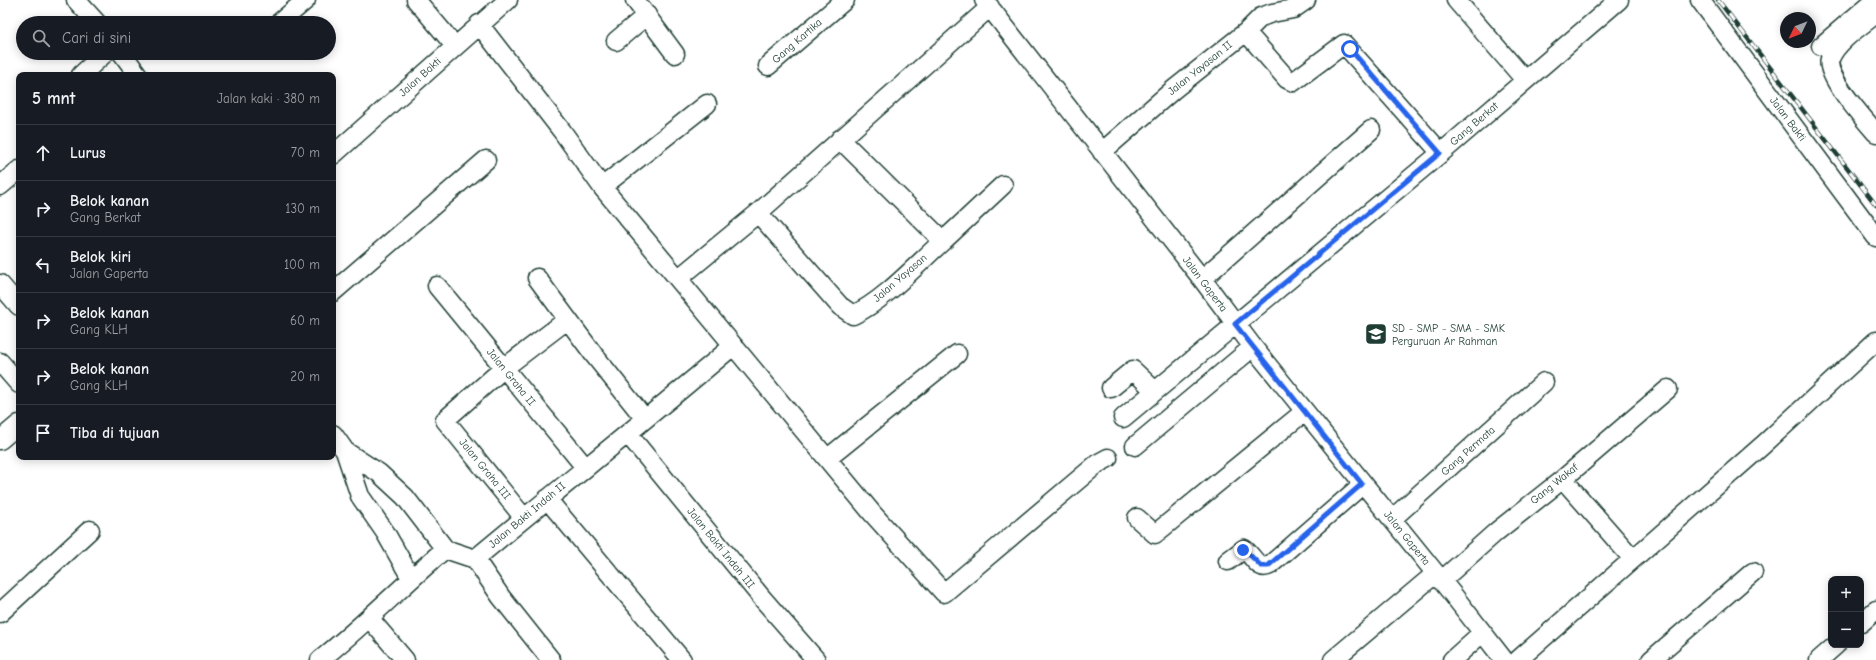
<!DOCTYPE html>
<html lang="id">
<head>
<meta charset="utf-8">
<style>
  :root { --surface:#171b24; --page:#20242c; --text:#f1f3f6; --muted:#9ea1a6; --line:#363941 }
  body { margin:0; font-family:"Comic Neue",sans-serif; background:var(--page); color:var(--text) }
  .controls { position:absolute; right:12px; bottom:12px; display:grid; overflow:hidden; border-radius:8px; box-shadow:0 2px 10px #0003 }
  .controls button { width:36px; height:36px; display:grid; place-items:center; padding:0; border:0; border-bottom:1px solid var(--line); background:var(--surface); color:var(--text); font:20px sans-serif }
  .compass { position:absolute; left:1780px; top:12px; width:36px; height:36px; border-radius:50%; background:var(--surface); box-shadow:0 2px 10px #0003; rotate:227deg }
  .stop { position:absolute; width:12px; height:12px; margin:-9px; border:3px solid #2563eb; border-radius:50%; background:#fff }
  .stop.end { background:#2563eb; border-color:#fff; box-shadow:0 1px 4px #0008 }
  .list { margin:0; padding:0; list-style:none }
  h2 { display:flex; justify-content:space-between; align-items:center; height:52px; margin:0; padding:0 16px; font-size:17px }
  h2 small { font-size:13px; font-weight:400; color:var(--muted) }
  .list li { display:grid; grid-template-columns:26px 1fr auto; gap:12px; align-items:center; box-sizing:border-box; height:56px; padding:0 16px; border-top:1px solid var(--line) }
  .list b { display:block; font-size:15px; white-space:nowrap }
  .list p { margin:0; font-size:13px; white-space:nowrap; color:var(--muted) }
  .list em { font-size:13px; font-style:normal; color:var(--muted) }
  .icon { flex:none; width:22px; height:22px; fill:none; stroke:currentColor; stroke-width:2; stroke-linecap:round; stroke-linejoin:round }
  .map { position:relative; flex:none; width:1876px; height:660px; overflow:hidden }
  .search { position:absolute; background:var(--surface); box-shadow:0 2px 10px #0003; left:16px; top:16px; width:320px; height:44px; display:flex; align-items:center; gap:10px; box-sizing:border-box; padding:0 14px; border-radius:22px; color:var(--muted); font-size:15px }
  .panel { position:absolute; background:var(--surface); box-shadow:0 2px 10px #0003; left:16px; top:72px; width:320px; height:388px; border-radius:8px }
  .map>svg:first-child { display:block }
</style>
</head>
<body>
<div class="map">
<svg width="1876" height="660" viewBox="0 0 1876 660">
  <rect width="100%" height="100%" fill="#fff"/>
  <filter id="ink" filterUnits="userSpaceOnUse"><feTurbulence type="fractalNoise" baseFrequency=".025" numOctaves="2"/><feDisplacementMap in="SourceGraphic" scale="8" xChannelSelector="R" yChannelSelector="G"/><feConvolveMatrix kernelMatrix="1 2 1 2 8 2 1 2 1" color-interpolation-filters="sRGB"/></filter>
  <g filter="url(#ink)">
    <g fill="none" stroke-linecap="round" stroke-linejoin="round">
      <!-- minor casing -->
      <g stroke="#1f3d34" stroke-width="21">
        <path id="minor" d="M76,0L97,23
          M416,0L455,46
          M635,0L675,54
          M984,0L1202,279L1253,347L1454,596L1504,660
          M1456,0L1525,80
          M1700,0L1876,237
          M1876,14C1862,25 1836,42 1830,59C1824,75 1865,120 1876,133
          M279,23L306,0
          M479,24L562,131L602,187L872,513L944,593L1097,464L1108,458
          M1246,32L1287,79L1293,82L1344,44L1441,153
          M616,41L647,15
          M1821,46L1875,0
          M122,53L138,75
          M768,66L845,0
          M81,75L105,53
          M1102,152L1173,90L1246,32L1261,17L1272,13L1293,9L1306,0
          M333,155L508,0
          M0,186L19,170
          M602,187L707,104
          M758,213L840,306L853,315C884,301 917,264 943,241L840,139
          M943,241L1003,185
          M537,278L594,355L645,419
          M679,278L758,213L990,7
          M1202,279L1371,130
          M0,284L19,306
          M437,286L585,467
          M333,292L486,160
          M0,362L19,384
          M1111,388L1133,370L1155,391
          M1123,418L1441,153L1619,0
          M333,434L345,451L379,473L405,497L445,549
          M628,434L762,598L816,660
          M0,440L19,424
          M1135,446L1253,347
          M345,451L360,496L385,532L411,578
          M828,458L957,354
          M1563,479L1633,559
          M547,499L682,660
          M524,518L445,420L504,368L567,320
          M1137,518L1155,534L1304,412
          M1392,519L1544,382
          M445,549L475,559
          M475,559C560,488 648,418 733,346
          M475,559L501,597L551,660
          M1228,561L1244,549C1253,555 1258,572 1270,565L1363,484
          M1441,581L1496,532L1563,479L1668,389
          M0,613L90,530
          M370,619L405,660
          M1861,623L1876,610
          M320,660C364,625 403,585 445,549
          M1333,660L1435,574
          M1452,660L1482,633
          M1518,660L1763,445L1876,341
          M1651,660L1753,572
          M1819,660L1836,645"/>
      </g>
      <!-- minor -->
      <use href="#minor" stroke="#fff" stroke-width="18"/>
      <!-- rail casing -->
      <g stroke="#1f3d34" stroke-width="4.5">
        <path id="rail" d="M1718,0L1876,205"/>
      </g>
      <!-- rail -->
      <use href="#rail" stroke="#fff" stroke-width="3" stroke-dasharray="9" stroke-linecap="butt"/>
    </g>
  </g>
  <g fill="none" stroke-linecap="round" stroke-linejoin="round" filter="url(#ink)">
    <!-- route -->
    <path stroke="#2563eb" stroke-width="5" d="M1243,550H1245L1261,566H1268L1362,484L1235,324L1440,153L1350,49"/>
  </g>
  <!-- icons -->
  <defs>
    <g id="school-square" transform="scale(1.15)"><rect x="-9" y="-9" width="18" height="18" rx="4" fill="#1f3d34" stroke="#fff"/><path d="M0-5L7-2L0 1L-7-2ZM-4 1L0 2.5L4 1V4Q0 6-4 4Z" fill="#fff"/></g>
  </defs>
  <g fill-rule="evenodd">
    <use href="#school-square" x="1376" y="334"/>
  </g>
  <g text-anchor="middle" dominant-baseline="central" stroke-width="4" stroke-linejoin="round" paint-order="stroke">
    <!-- street labels -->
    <g font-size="11" fill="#1f3d34" stroke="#fff">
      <text transform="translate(797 41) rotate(-41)">Gang Kartika</text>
      <text transform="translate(1200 68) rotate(-39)">Jalan Yayasan II</text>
      <text transform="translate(420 77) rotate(-42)">Jalan Bakti</text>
      <text transform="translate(1788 119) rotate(53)">Jalan Bakti</text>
      <text transform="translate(1474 124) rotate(-41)">Gang Berkat</text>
      <text transform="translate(900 278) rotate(-41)">Jalan Yayasan</text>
      <text transform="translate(1205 284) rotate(53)">Jalan Gaperta</text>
      <text transform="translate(511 377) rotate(51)">Jalan Graha II</text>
      <text transform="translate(1468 451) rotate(-42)">Gang Permata</text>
      <text transform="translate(485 469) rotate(51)">Jalan Graha III</text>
      <text transform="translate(1554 484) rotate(-39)">Gang Wakaf</text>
      <text transform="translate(527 515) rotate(-40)">Jalan Bakti Indah II</text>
      <text transform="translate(1407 538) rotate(51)">Jalan Gaperta</text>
      <text transform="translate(721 548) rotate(51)">Jalan Bakti Indah III</text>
    </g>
    <!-- poi labels -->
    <g font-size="11" fill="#1f3d34" stroke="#fff" text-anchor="start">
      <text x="1392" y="328">SD - SMP - SMA - SMK<tspan x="1392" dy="13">Perguruan Ar Rahman</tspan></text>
    </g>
  </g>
</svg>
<div class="controls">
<button>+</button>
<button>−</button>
</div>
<svg class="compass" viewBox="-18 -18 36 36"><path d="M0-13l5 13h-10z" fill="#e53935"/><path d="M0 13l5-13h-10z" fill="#9ea1a6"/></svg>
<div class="stop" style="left:1350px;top:49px"></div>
<div class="stop end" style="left:1243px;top:550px"></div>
<div class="search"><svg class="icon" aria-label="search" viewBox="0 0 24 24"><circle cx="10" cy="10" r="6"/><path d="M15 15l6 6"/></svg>Cari di sini</div>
<section class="panel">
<h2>5 mnt<small>Jalan kaki · 380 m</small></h2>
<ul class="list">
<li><svg class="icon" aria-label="ahead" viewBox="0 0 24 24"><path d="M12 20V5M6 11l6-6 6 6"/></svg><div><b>Lurus</b></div><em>70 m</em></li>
<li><svg class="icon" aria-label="right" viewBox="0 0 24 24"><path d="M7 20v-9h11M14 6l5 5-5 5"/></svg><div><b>Belok kanan</b><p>Gang Berkat</p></div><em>130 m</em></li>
<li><svg class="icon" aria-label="left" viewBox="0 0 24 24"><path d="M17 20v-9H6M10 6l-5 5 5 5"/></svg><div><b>Belok kiri</b><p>Jalan Gaperta</p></div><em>100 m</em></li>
<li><svg class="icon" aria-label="right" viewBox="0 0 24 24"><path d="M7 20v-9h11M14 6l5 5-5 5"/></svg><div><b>Belok kanan</b><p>Gang KLH</p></div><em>60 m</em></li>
<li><svg class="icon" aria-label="right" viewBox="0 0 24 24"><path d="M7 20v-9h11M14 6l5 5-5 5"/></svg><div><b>Belok kanan</b><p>Gang KLH</p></div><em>20 m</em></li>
<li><svg class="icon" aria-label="arrive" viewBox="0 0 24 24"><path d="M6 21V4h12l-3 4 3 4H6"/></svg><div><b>Tiba di tujuan</b></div></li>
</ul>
</section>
</div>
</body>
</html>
